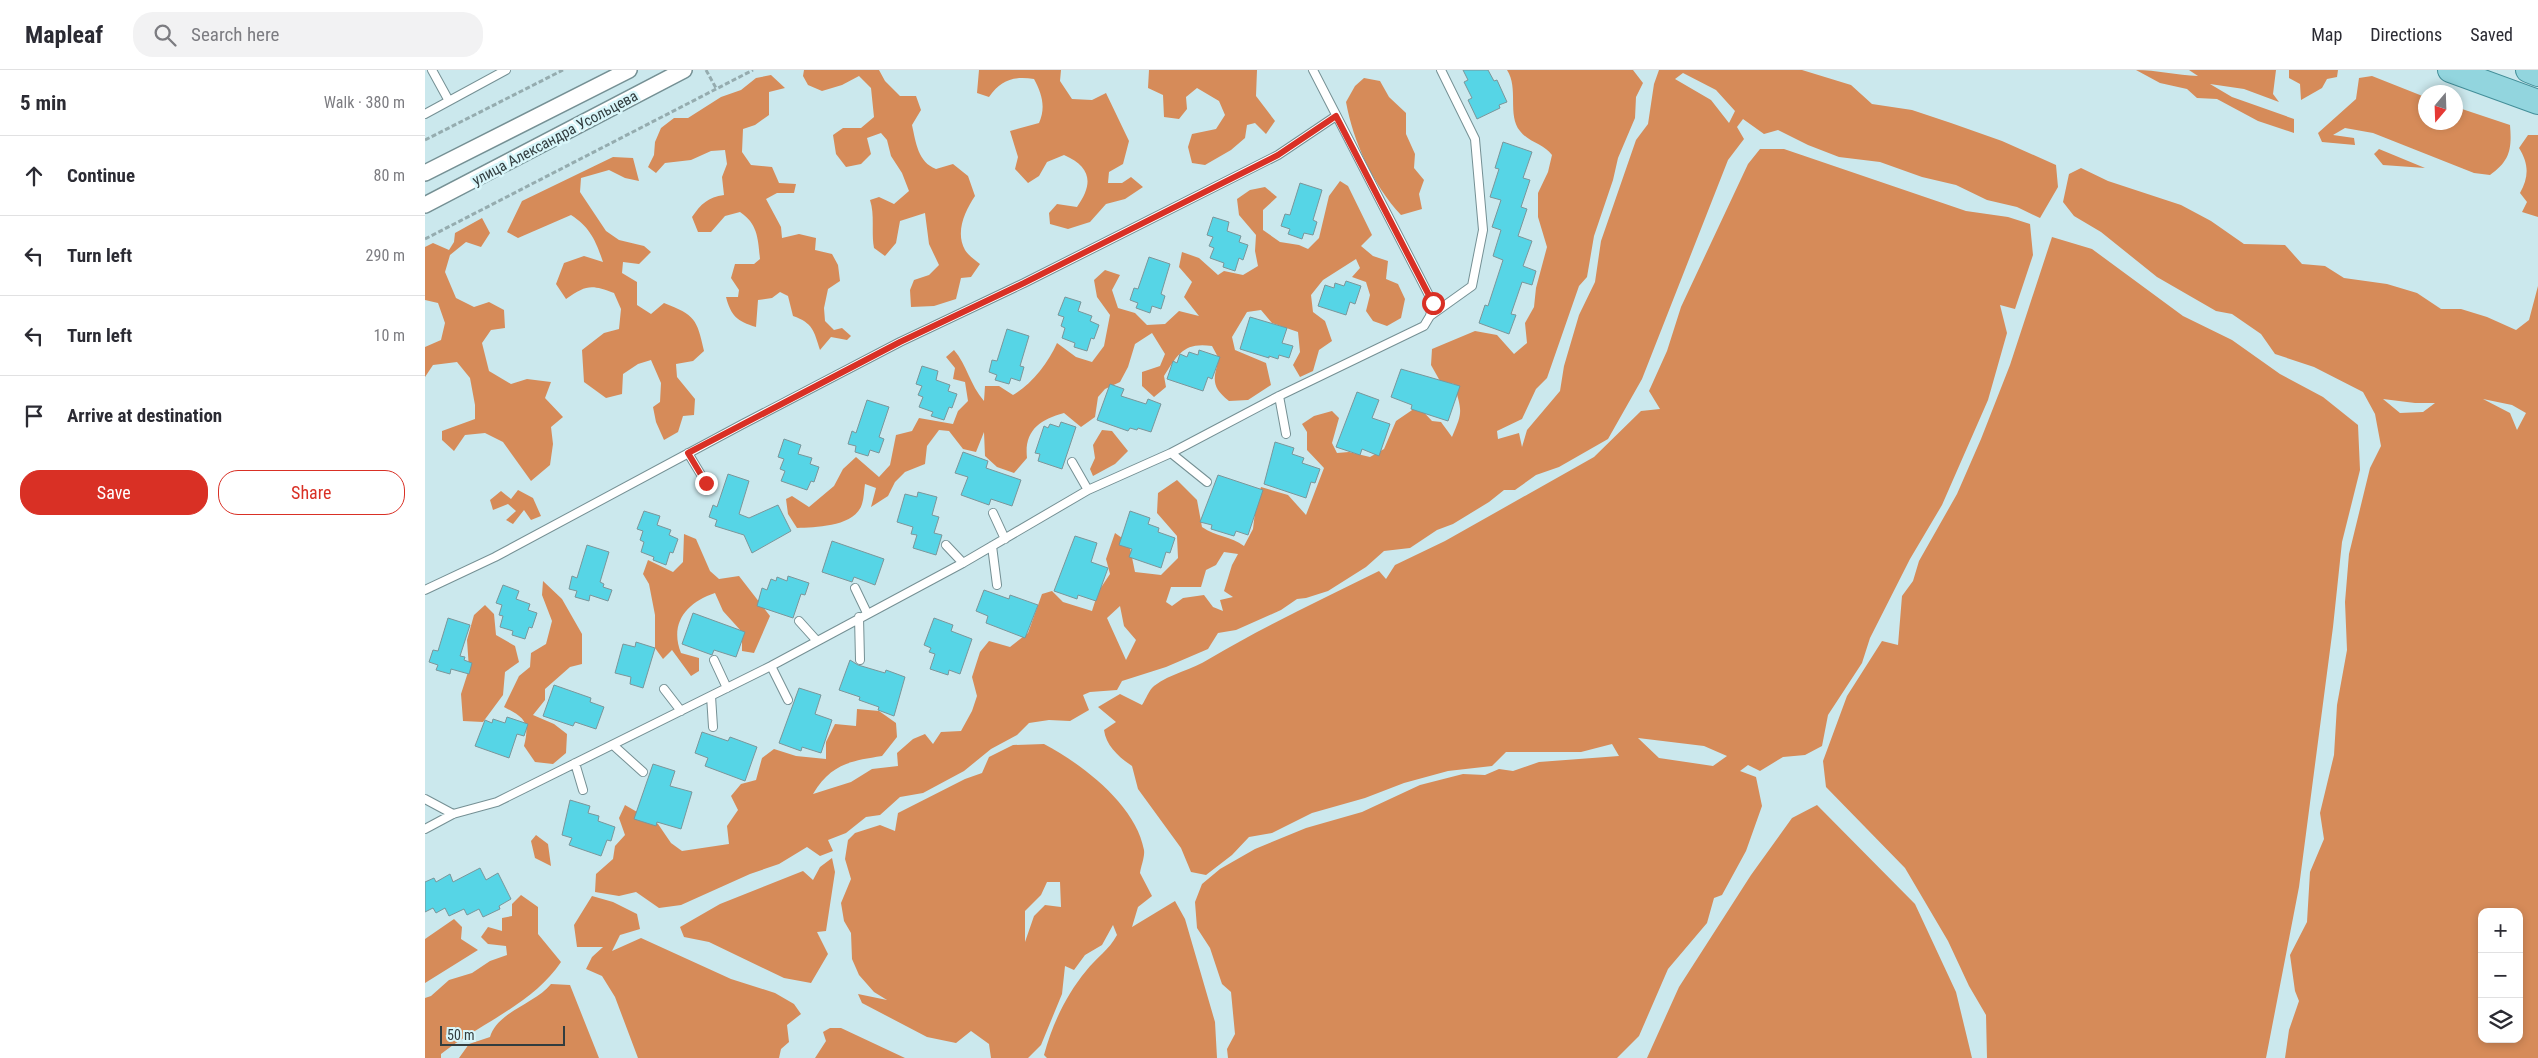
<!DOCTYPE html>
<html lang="en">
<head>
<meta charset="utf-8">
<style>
  :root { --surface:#fff; --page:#f2f2f3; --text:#2b2b33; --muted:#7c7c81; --line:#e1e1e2; --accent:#d93025 }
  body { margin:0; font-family:"Roboto Condensed",sans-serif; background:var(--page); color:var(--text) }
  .controls { position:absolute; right:15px; bottom:15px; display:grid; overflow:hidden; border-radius:10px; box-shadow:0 2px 8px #0003 }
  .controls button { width:45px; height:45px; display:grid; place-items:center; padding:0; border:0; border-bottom:1px solid var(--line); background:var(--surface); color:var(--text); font:25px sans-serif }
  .compass { position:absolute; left:1993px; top:15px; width:45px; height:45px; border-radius:50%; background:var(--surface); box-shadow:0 2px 8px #0003; rotate:199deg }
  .scale { position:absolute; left:15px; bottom:12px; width:125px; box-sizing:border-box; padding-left:5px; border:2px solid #323d3f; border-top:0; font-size:14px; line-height:18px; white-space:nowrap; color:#323d3f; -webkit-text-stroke:4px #d8f6fa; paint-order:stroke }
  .stop { position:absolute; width:15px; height:15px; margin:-11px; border:4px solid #d93025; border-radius:50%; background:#fff }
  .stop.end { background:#d93025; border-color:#fff; box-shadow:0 1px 5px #0008 }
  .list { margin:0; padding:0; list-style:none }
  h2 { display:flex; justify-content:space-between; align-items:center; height:65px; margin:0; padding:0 20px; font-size:21px }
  h2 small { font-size:16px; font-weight:400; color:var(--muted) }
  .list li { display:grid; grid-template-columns:32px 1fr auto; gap:15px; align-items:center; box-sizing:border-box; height:80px; padding:0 20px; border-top:1px solid var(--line) }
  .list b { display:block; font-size:19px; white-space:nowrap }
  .list em { font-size:16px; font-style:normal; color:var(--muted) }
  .actions { display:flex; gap:10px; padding:15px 20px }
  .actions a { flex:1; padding:11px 0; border:1px solid var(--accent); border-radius:20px; text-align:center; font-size:18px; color:var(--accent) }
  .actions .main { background:var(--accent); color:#fff }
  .icon { flex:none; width:28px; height:28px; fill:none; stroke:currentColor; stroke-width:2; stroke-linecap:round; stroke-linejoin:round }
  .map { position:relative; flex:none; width:2113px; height:988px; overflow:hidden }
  header { display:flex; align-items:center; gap:30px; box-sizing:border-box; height:70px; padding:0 25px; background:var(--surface); border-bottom:1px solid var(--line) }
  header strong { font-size:24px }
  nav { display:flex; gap:28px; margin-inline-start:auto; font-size:18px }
  .search { width:350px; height:45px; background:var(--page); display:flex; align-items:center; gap:12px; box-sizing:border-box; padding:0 18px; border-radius:20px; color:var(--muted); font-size:19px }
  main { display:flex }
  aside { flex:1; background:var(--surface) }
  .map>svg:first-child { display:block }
</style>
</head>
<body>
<header>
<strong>Mapleaf</strong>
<div class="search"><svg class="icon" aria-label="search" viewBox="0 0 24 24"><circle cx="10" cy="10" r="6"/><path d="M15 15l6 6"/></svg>Search here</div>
<nav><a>Map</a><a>Directions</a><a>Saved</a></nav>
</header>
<main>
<aside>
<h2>5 min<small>Walk · 380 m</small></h2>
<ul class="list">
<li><svg class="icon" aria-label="ahead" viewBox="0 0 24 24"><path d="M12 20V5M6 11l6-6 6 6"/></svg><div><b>Continue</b></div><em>80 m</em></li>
<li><svg class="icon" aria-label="left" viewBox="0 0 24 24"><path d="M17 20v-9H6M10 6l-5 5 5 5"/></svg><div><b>Turn left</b></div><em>290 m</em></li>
<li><svg class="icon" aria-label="left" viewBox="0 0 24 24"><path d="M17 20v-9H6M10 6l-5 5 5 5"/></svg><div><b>Turn left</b></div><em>10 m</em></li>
<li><svg class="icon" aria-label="arrive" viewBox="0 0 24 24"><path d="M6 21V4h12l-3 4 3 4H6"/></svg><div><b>Arrive at destination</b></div></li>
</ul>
<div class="actions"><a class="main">Save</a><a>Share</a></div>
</aside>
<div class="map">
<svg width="2113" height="988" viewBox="0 0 2113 988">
  <rect width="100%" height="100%" fill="#cbe8ed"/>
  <!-- forest -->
  <path fill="#d68b59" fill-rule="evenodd" d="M379,0H454L460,11L475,26H491L496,40L487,55C491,73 493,92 511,99L528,94L543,106L550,126C540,141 530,162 540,180C543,185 550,190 555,194L546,207L536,208L531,229L509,236L486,237L485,220L489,210L504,205L514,195L504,174L500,143L475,151L471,173L460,186L449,178C446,162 450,145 445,130L454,127L469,134L484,121L477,103L466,86L462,70L456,63L442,68L446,84L436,94L421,97L411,84L408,65L418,58H436L449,47L446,18L434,6L417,15L397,21L383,15L378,6Z
    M554,0H636L635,11L647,29L667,30L681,23L704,71L698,94L684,102L683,113H697L706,107L718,117L700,129L681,134L665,152L643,159L625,154L624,143L632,134L652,137C669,113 666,97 639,85L622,92L614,106L603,113L590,99L593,87L585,61L614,53C621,37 617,24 609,9C588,6 576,10 564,27L552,23Z
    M724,0H832L831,26L850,51L841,64L830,53L822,55L820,68L806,80L780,95L767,93L763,77L767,64L791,59L800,45L794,31L772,18L761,27L762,39L754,49L739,47L738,25L723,18Z
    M1082,0H1208L1218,13L1211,27L1210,48L1193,88L1188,110L1169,166L1162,207L1154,216L1122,308L1111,319L1097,349L1072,361L1073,369L1094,363L1097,377L1102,360L1135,321L1139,296L1154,245L1170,212L1176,171L1211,70L1223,54L1229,14L1234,0H1377L1426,15L1447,34L1487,40L1526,53L1577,71L1631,95L1633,117L1615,148L1592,137L1562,130L1531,115L1497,107L1455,92L1414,87L1383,75L1353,60L1339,64L1318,49L1312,57L1319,69L1303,90L1217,309L1183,369L1134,397L1111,405L1090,420H1079L1064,432L1028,454L1012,460L985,478L959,481L941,497L903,521L881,528L872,529L856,540L811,560L793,563L783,579L741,597L697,611L692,620L665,622L658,625L664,640L645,651L624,650L604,653L592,665L566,679L539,701L498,723L475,727L455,745L441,747L421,763L403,770L408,781L395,786L382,777L354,794L325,804L256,835L234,838L211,822L194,826L170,822L171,804L188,789L190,776L200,765L194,748L200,735L233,754L246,773L257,781L304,774L302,756L313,740L306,726L316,714L331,710L337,688L349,679L371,686L401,689V672L410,654L431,656L432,639L454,641L471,653L472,667L457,686C425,691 406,694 388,724L426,712L447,699L473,696L472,683L488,669L500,664L508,674L516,662L536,661L547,641L552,626L547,607L555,582L564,571L585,577L603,563L617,524L627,521L638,532L667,541L673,522L685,504L681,489L690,463L704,473L710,502L736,505L753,488L752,466L732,443L733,423L752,410L772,430L777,457C791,467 806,466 819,476L828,459L831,434L836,417L863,425L881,445L899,398L882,380V362L877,354L889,346L907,341L914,348L907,373L912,383L924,382L945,387L959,379L971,351L993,336L1007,351L1016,352L1027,367C1038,341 1037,342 1029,314L1015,311L1006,295L1007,279L1050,261L1072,265L1089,284L1102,273L1100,253L1109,237L1111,218L1122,177L1113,147V123L1123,102L1127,85C1119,74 1103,72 1095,61C1082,45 1094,18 1082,0ZM1258,3L1291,20L1310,41L1304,53L1286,30L1250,9ZM799,482L813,484L807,495L799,521L808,527L795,530L798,541L788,537L779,525L758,528L747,536L741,532L746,517H776L781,500L791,495ZM695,536L699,556L711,570L701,590L682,548Z
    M1711,0C1731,0 1752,5 1773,6L1764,0H1851L1848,24L1854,32L1819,19L1785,14L1807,27L1869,49V63L1833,51L1792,29L1772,28L1762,19L1735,13Z
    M1864,0H1913L1912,7L1902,9L1897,18L1876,30L1875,14L1864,8Z
    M346,5L360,18L344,22V45L330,55L318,59L317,82L326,95L347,97L354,113L371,114L369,123H352L341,129L356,157L357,168L374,164L391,168L390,180L407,184L413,195L415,211L403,219L399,238L400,251L409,260L417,258L426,266L422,270L406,267L395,280C389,261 388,253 368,246L363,226L355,222L347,228L333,230L331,257C312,251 306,246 301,227H313L314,220L306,208L310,194H329L335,189C333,169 333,154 315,142L300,146L286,162H273L267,147C276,134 283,127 299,125L297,107L302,94L300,80L286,81L266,90L240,93L231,103L223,97L229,85L230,72L236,58L249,48H263L296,27L316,20L331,8Z
    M1947,6L2000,27V52H2030L2031,37L2085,55C2087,79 2085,91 2065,105L2049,103L1948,63L1920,58L1908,65L1929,68L1930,75L1897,72L1893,63L1931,29L1934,8Z
    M939,8L955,11L964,27L981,43V64L990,84L989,98L999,110L994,124L997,139L976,145C948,115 928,71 921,32L930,16Z
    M2103,65H2113V147L2097,142L2102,132L2095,123C2104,107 2104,94 2094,78Z
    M1335,79H1359L1541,141L1583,147L1605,154L1608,185L1590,239L1575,235L1582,263L1563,330L1517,435L1485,489L1445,568L1437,593L1403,645L1397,676L1380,685L1358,687L1335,701L1323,695L1315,701L1331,707L1337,736L1321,781L1297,825L1289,828L1282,853L1243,899L1214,966L1192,988H803L802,979L810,964L806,922L797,914L785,878L772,858L770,832L777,814L795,799L830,779L881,758L937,742L995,715L1038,704L1060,705L1074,699L1088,701L1114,692L1194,686L1187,674L1156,682H1081L1067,696L1023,701L979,713L940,728L887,743L847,763L824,767L807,785L781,805L766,802L756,778L713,719L707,696C694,687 681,676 679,660L691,652L673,637L695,624L717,635C721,629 724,620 729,616C746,603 767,600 784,589C839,556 896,530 954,501L961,509L970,495L1020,471L1169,387L1216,341L1235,339L1224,321L1242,281L1256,237L1323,94ZM1213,668L1279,676L1302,686L1288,696L1234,688Z
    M1954,79L2000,98L1958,95L1949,84Z
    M188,87L208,88L214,111L200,108L184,100L156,108L155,122L181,161L194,170L219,176L226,182L214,194L198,192L197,203L212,212V235L226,244L239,233C270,245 272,249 279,281L268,291L251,294L252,307L270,329L269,345L258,346L253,362L239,370L231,352L228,337L235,332L236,313L226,290L213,294L198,304L197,324L181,328L159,312L157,280L179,263L194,259L196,239L189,223C166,214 161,215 141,229L131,214L139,193L159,186L178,192C171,171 165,157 146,145L93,168L82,162L97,131Z
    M1656,98L1683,111L1756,135L1786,151L1819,174L1860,175L1877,194L1900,196L1919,208L1962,214L1992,223L2016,239H2036L2062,247L2091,260L2104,250L2113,216V988H1860L1864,960L1874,931L1870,921L1865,885L1882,852L1885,802L1899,769L1895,743L1909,685L1912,635L1922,580L1920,532L1924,484L1945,398L1956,376L1950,344L1938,322L1889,297L1850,284L1836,264L1807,244L1791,241L1732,207L1676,162L1649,146L1638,132L1644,104ZM1958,329L1990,333H2010L1998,342L1975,343ZM2058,329L2087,335L2101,343L2092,360L2085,343ZM2057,842H2094V969H2057Z
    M915,111L923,116L947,165L936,176L948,186L963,191L961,209L973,214L980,229L976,248L962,256L948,251L941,241L945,225L941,212L927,207L935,198L931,189L898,210L886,225L888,242L900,251L907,271L894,280L888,301L875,307L868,295L875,282L873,262L847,253L836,240L822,242L807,267L810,280L841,293L846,315L823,330L804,331C786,317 788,309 794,289L787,276C759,272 753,284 739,306L741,317L729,327L717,316V302L735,296L740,284L727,263L710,274L703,297L695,312L680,319L673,327L670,347L656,357L639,343C614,350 599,361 602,388L589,403L572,397L560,386L559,362L551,382L538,379L524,361L514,360L502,376L500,394L480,402L470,412L463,426L446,437L451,418L440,414C439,420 439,428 437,434C430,457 391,457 372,458L363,444L361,429L367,426L384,437L409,416L418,399L431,387L454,407L465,395L471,365L487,361L494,348L528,354L533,341L543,331L540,312L528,309L530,298L521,287L529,280C542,295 545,315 559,331L560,316H574L588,325C607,314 623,293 632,273L651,287L667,292L679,276L685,245L672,227L669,210L680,200L695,205L687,220L693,238L710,243L722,255L740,254L754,241L774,246L759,227L767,212L754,197L757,182L774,188L793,205L799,201L818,205L833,196L830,181L831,165L814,145L812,129L825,120L840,117L852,127L838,140V160L855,172L874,175L883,179L894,168L904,126Z
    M57,148L65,163L56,177L41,172L25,185L20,202L31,228L49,237L64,232L79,240L80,258L66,260L57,273L64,301L86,314L102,309L126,312L120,328L138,347L126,357L128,374L125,395L106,411L78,372L60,363L40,365L29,381L17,370V361L50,349V335L45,308L32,292L8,295L0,307V277L16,270L20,253L13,233L0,230V177L8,173L24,180L29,172L30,163Z
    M1627,167L1667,179L1758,246L1807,270L1855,304L1898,327L1933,355L1935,400L1917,472L1908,557L1874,817L1841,988H1562L1561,945L1544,916L1523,871L1480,798L1401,717L1398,691L1422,626L1457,571L1473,575L1477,526L1488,511L1494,491L1532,424L1556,369L1585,295Z
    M677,360L687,361L703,381L690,394L668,406L665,399L670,388L668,375Z
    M93,420L108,428L116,446L106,450L99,440L88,454L81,450L91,441L83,434L68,440L65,430L76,421L86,429Z
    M259,464L271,469L285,501L294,509L314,506L345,546L329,583L317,581V562L298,541L290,523C262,532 244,553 256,583L274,588V601L266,606L247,580L238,589L230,578V545L224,514L218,504L223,490L248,502L258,492Z
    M118,511L137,529L157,564V594L145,597L120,619V630L108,645L129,654L142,664L141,683L128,694L110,692L99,676C105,652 100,648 79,637L94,606L105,597L106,583L121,574L127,551L117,525Z
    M60,535L69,544L71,565L90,576L94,592L80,602L78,625L58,652L38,651L36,624L44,599L42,570L49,545Z
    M619,674C657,694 711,735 719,780C720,787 716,796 715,803L727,826L713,837L707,857L750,831L760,849L790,952L792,988H622L619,985C627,955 641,925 661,901C671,888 684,880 692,865L688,855L677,875L660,885L649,900L640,896L637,924L616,975L603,988H566L564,974L546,961L531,973L502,967L437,933L433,924L462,930L449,922L434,905L427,889L426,863L419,851L416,833L426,809L420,789L423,770L430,763L455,755L470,761L473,743L540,709L557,703L564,687L588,675ZM622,812H635L636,837L620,835L609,846L600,872V841L616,825Z
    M1392,735L1490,834L1531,922L1547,988H1222L1254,917L1326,805L1367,748Z
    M111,765L123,774L126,796L110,788L106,771Z
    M407,788L410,802L401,861L392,862L403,884L386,913L359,908L284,872L259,867L255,857L295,834L378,801L388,810L395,797Z
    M96,825L113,837V864L136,892C108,934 54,954 16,984V988H0V928L6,926L24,910L47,903L65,891L82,885L81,876L63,874L56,867L63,857L77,861V848L87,846V834Z
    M167,826L188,832L212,844L215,859L195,865L187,881L216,868L306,909L350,923L369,934L376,944L362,955L364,972L356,979L354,988H213L190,927L177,906L161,899L167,887L178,877H152L149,855Z
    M29,849L37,857L36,869L53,880L0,913V869Z
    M126,914L145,915L174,988H34L44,974L65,967C73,941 110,934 126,914Z
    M405,958H416L480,988H390L401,971L398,962Z"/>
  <!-- building -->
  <path fill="#56d5e6" stroke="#7b969a" d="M1038,0H1063L1069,11L1072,10L1082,32L1074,35L1075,38L1052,49L1043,30L1047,28L1039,12L1043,10Z
    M1078,72L1107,82L1098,108L1105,110L1096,137L1102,139L1093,166L1107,171L1098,196L1111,201L1107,215L1097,212L1086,244L1091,245L1084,264L1054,253L1060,235L1063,236L1078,190L1068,186L1076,160L1067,157L1076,130L1065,127L1074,99L1070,98Z
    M875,113L897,120L888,150L892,152L888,165L879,163L877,169L863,164L865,159L856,156L860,144L865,145Z
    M788,147L804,152L802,161L816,166L814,172L823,175L818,190L814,188L810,201L798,197L799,193L785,188L789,178L784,176L788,167L782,165Z
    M724,187L745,194L736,224L740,226L736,239L727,236L725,243L711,238L713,233L705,230L709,218L713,219Z
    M921,211L936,216L930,234L925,232L921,245L893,236L900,215L909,218L910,213L919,216Z
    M640,227L656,232L653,241L667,246L665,251L674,255L669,269L666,268L662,281L649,277L650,273L637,268L640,258L636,256L639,247L633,245Z
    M825,247L862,258L857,273L868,276L864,288L854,285L853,289L844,286V288L815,279Z
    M582,259L604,266L595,296L599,297L595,311L586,308L584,314L570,310L572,305L564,302L567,290L572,291Z
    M774,280L795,287L787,309L783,307L778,321L742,309L748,291L752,293L755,284L762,287L764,282L773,285Z
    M497,296L513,301L511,310L525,315L523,321L532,324L527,338L524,337L519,350L506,346L508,342L494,337L498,327L493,325L497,316L491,314Z
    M976,299L1035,316L1023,351L986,339L987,335L966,327Z
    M685,314L699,319L696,326L721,334L723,329L736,334L726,362L713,358L712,360L705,358L703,361L672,350Z
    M932,322L954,330L947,348L965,354L954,386L937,379L935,385L911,377Z
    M442,330L464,337L454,367L459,369L454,383L445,380L443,386L430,382L431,376L423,374L427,361L431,363Z
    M636,352L651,357L637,399L613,391L615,384L610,383L619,356L623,358L625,354L634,357Z
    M359,369L376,375L373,384L387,388L385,394L394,397L389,412L386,411L382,420L356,411L360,401L355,399L359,389L353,387Z
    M850,372L869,378L867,384L879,388L877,393L895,399L890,413L886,412L881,428L839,414Z
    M538,382L563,391L561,398L596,410L587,436L566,429L564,435L536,425L543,407L530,403Z
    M303,404L324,411L314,444L324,448L353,435L366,461L327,483L319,465L290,456L292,450L284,447L288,435L292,437Z
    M793,405L838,420L823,465L811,461L809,466L786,459L787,455L775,452Z
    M493,422L512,427L507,445L514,447L509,463L517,465L511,485L488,478L492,465L486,464L488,457L472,452L480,424L492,427Z
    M219,441L235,446L232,455L246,460L244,465L253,469L248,483L245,482L241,495L228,490L229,487L216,482L219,472L215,470L218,461L212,459Z
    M705,441L725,448L723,454L734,458L733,462L750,468L745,483L741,482L736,498L704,487L707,479L694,475Z
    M650,466L672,473L666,492L683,498L671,531L653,525L652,529L629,521Z
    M407,471L459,489L450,515L429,507L427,512L397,502Z
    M162,475L184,482L175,512L179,514L178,517L187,520L183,531L165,525L164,531L150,527L152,521L144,519L147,506L152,508Z
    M363,506L384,513L380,525L376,524L368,548L332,536L337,518L342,520L346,509L351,511L352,507L362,511Z
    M78,515L94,521L91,529L105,534L103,540L112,543L107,558L104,557L100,569L87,565L88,561L75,557L78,546L74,545L77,535L71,533Z
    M559,520L584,529L585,525L613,535L600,568L561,553L563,546L551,541Z
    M268,543L320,562L311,587L289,580L287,585L257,574Z
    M23,548L45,555L35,586L40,587L39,590L47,593L44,604L26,599L25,604L11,600L13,595L4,592L8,580L13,581Z
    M509,548L528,555L526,561L547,569L535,604L524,600L523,605L505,599L510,584L504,582L506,578L499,575Z
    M211,572L230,578L218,618L205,614L206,607L190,603L198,574L210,577Z
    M425,590L433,595L460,603L461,600L480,607L469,646L453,640L454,637L434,630L435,627L414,620Z
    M129,615L166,628L165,632L179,637L171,659L150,652L148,656L118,646Z
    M374,618L396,625L390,644L407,650L396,683L377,677L376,681L354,673Z
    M82,647L103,654L99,666L92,664L84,688L50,676L60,650L67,653L68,649L80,653Z
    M277,662L303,671L305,667L332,677L320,711L280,696L283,688L270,683Z
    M228,694L250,701L245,716L267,722L256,759L232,752L231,756L209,749Z
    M145,730L165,736L163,743L174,746L173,751L190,757L186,771L182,770L176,786L144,775L147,768L137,765Z
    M55,798L61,810L73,803L86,829L74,836L75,839L58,847L54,839L42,845L39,839L24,846L20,838L11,843L8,838L0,842V812L9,808L11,812L25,804L28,812Z"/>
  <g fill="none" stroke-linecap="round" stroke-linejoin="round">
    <!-- lane casing -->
    <g stroke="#759094" stroke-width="10">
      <path id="lane" d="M7,0L24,31
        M0,44L81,0
        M1005,246L1047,216L1058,160L1050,69L1016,0
        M854,326L861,364
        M263,383L281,413
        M746,383L782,412
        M647,392L663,420
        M568,443L580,469
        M521,475L538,493
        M567,476L572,515
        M430,518L442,543
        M0,520L70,487L316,355L475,272L599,213L853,85L911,46
        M434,547L435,590
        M374,551L392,571
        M289,590L302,618
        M346,596L363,630
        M239,619L256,641
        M286,626L288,657
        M188,675L218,702
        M150,693L158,720
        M0,729L28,744
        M0,759L28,744L72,732L346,596L538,493L663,420L746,383L854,326L999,256L1005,246L1008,233L888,0"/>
    </g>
    <!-- street casing -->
    <g stroke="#759094" stroke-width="18">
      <path id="street" d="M0,103L204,0
        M0,135L259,0"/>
    </g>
    <!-- primary casing -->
    <g stroke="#428e98" stroke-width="26">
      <path id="primary" d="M2025,0L2113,32
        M2103,0L2113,4"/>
    </g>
    <!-- path -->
    <path stroke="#95acaf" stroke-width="3" stroke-dasharray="5 2.5" stroke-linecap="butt" d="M281,0L291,18
      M0,70L138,0
      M0,169L328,0"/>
    <!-- lane -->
    <use href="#lane" stroke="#fff" stroke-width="8"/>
    <!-- street -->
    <use href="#street" stroke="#fff" stroke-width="15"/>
    <!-- primary -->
    <use href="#primary" stroke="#92d5de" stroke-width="24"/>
  </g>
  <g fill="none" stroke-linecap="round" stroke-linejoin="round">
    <!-- route -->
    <path stroke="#d93025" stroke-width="6" d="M281,413L263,383L475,272L599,213L853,85L911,46L1008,233"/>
  </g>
  <g text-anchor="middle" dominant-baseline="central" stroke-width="5" stroke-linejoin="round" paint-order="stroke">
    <!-- street labels -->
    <g font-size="15" fill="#323d3f" stroke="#d8f6fa">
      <text transform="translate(130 68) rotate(-28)">улица Александра Усольцева</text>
    </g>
  </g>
</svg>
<div class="controls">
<button>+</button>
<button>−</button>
<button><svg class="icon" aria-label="layers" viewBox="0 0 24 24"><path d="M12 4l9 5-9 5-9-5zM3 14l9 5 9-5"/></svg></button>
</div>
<svg class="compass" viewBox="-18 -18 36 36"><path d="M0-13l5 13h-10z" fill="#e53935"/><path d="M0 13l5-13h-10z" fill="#7c7c81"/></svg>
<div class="scale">50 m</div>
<div class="stop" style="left:1008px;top:233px"></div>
<div class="stop end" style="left:281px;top:413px"></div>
</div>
</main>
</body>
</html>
